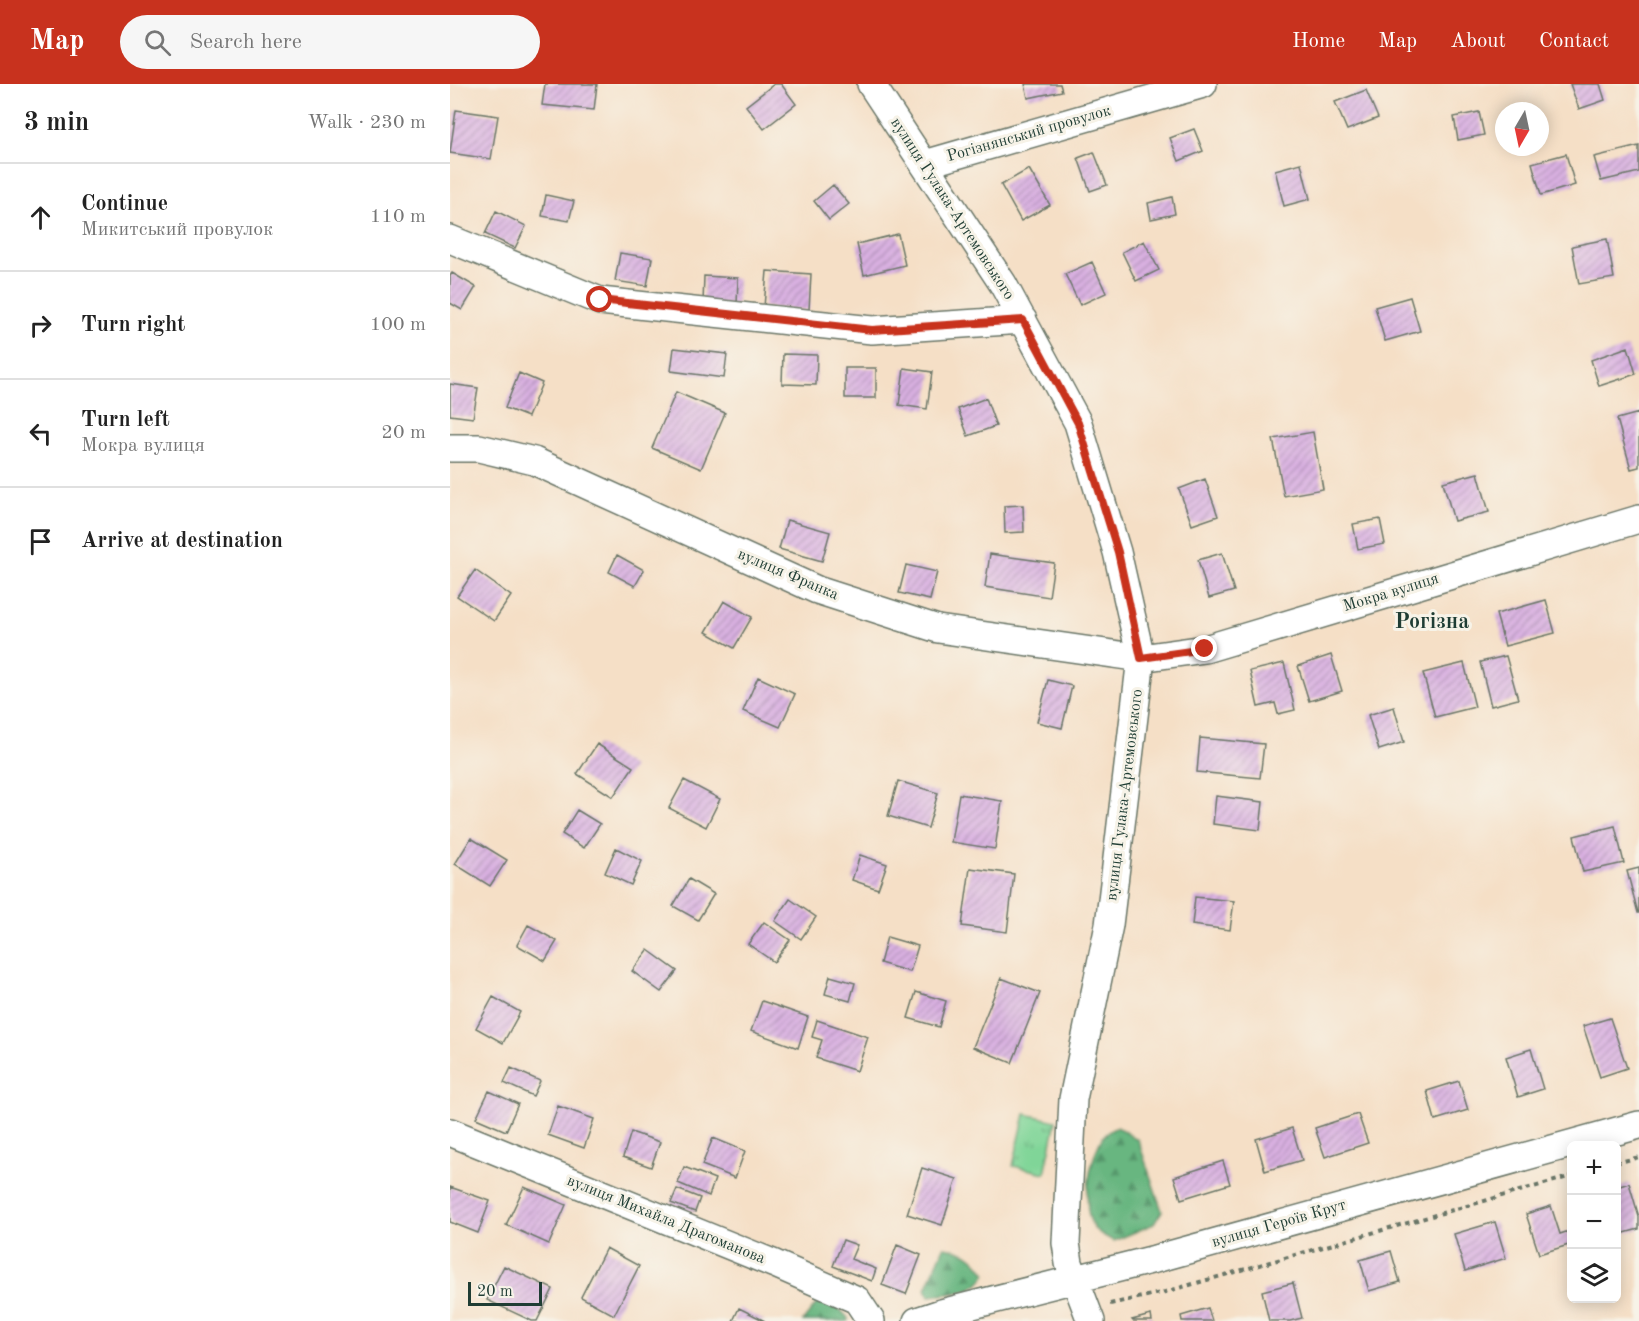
<!DOCTYPE html>
<html lang="en">
<head>
<meta charset="utf-8">
<style>
  :root { --surface:#fff; --page:#f6f6f6; --text:#222; --muted:#767676; --line:#e0e0e0; --accent:#c8321e }
  body { margin:0; font-family:"Old Standard TT",serif; background:var(--page); color:var(--text) }
  .controls { position:absolute; right:18px; bottom:18px; display:grid; overflow:hidden; border-radius:9px; box-shadow:0 3px 15px #0003 }
  .controls button { width:54px; height:54px; display:grid; place-items:center; padding:0; border:0; border-bottom:2px solid var(--line); background:var(--surface); color:var(--text); font:30px sans-serif }
  .compass { position:absolute; left:1045px; top:18px; width:54px; height:54px; border-radius:50%; background:var(--surface); box-shadow:0 3px 15px #0003; rotate:189deg }
  .scale { position:absolute; left:18px; bottom:15px; width:74px; box-sizing:border-box; padding-left:6px; border:3px solid #1f3d34; border-top:0; font-size:16px; line-height:21px; white-space:nowrap; color:#1f3d34; -webkit-text-stroke:4px #f7f3e8; paint-order:stroke }
  .stop { position:absolute; width:18px; height:18px; margin:-14px; border:4px solid #c8321e; border-radius:50%; background:#fff }
  .stop.end { background:#c8321e; border-color:#fff; box-shadow:0 2px 6px #0008 }
  .list { margin:0; padding:0; list-style:none }
  h2 { display:flex; justify-content:space-between; align-items:center; height:78px; margin:0; padding:0 24px; font-size:26px }
  h2 small { font-size:20px; font-weight:400; color:var(--muted) }
  .list li { display:grid; grid-template-columns:39px 1fr auto; gap:18px; align-items:center; box-sizing:border-box; height:108px; padding:0 24px; border-top:2px solid var(--line) }
  .list b { display:block; font-size:22px; white-space:nowrap }
  .list p { margin:0; font-size:20px; white-space:nowrap; color:var(--muted) }
  .list em { font-size:20px; font-style:normal; color:var(--muted) }
  .icon { flex:none; width:33px; height:33px; fill:none; stroke:currentColor; stroke-width:2; stroke-linecap:round; stroke-linejoin:round }
  .map { position:relative; flex:none; width:1189px; height:1237px; overflow:hidden }
  header { display:flex; align-items:center; gap:36px; box-sizing:border-box; height:84px; padding:0 30px; background:var(--accent); color:#fff }
  header strong { font-size:28px }
  nav { display:flex; gap:33px; margin-inline-start:auto; font-size:21px }
  .search { width:420px; height:54px; background:var(--page); display:flex; align-items:center; gap:15px; box-sizing:border-box; padding:0 21px; border-radius:33px; color:var(--muted); font-size:22px }
  main { display:flex }
  aside { flex:1; background:var(--surface) }
  .map>svg:first-child { display:block }
</style>
</head>
<body>
<header>
<strong>Map</strong>
<div class="search"><svg class="icon" aria-label="search" viewBox="0 0 24 24"><circle cx="10" cy="10" r="6"/><path d="M15 15l6 6"/></svg>Search here</div>
<nav><a>Home</a><a>Map</a><a>About</a><a>Contact</a></nav>
</header>
<main>
<aside>
<h2>3 min<small>Walk · 230 m</small></h2>
<ul class="list">
<li><svg class="icon" aria-label="ahead" viewBox="0 0 24 24"><path d="M12 20V5M6 11l6-6 6 6"/></svg><div><b>Continue</b><p>Микитський провулок</p></div><em>110 m</em></li>
<li><svg class="icon" aria-label="right" viewBox="0 0 24 24"><path d="M7 20v-9h11M14 6l5 5-5 5"/></svg><div><b>Turn right</b></div><em>100 m</em></li>
<li><svg class="icon" aria-label="left" viewBox="0 0 24 24"><path d="M17 20v-9H6M10 6l-5 5 5 5"/></svg><div><b>Turn left</b><p>Мокра вулиця</p></div><em>20 m</em></li>
<li><svg class="icon" aria-label="arrive" viewBox="0 0 24 24"><path d="M6 21V4h12l-3 4 3 4H6"/></svg><div><b>Arrive at destination</b></div></li>
</ul>
</aside>
<div class="map">
<svg width="1189" height="1237" viewBox="0 0 1189 1237">
  <defs>
    <pattern id="forest-firs" width="22" height="20" patternUnits="userSpaceOnUse" patternTransform="scale(1.5)"><rect width="22" height="20" fill="#68b680"/><path d="M5 1l3.5 6h-7zM16 11l3.5 6h-7z" fill="#55956a"/></pattern>
    <pattern id="park-tufts" width="24" height="20" patternUnits="userSpaceOnUse" patternTransform="scale(1.5)"><rect width="24" height="20" fill="#80d598"/><path d="M3 7l-1-3M5 7V3M7 7l1-3M15 17l-1-3M17 17v-4M19 17l1-3" fill="none" stroke="#68ae7d"/></pattern>
    <pattern id="building-hatch" width="6" height="6" patternUnits="userSpaceOnUse" patternTransform="scale(1.5)"><rect width="6" height="6" fill="#d9b0e1"/><path d="M-1 1l2-2M0 6l6-6M5 7l2-2" fill="none" stroke="#af90b7"/></pattern>
  </defs>
  <rect width="100%" height="100%" fill="#f7f3e8"/>
  <filter id="ink" filterUnits="userSpaceOnUse"><feTurbulence type="fractalNoise" baseFrequency=".0167" numOctaves="2"/><feDisplacementMap in="SourceGraphic" scale="12" xChannelSelector="R" yChannelSelector="G"/><feConvolveMatrix kernelMatrix="1 2 1 2 8 2 1 2 1" color-interpolation-filters="sRGB"/></filter>
  <filter id="wash" filterUnits="userSpaceOnUse"><feTurbulence type="fractalNoise" baseFrequency=".008" numOctaves="4" result="noise"/><feDisplacementMap in="SourceGraphic" scale="24" xChannelSelector="R" yChannelSelector="G"/><feGaussianBlur stdDeviation="1.35" result="paint"/><feColorMatrix in="noise" values="0 0 0 0 0 0 0 0 0 0 0 0 0 0 0 0 0 1.4 0 .05"/><feComposite in="paint" operator="in"/></filter>
  <g filter="url(#wash)">
    <rect width="100%" height="100%" fill="#f5dfc6"/>
    <!-- forest -->
    <path fill="url(#forest-firs)" stroke="#447a5a" stroke-width="1.5" d="M667,1043L688,1056L712,1127L704,1140L664,1157C658,1154 649,1150 645,1145C630,1126 640,1078 650,1058C653,1051 660,1046 667,1043Z
      M494,1163C515,1166 524,1172 536,1190C524,1211 501,1209 479,1212L476,1205Z
      M368,1218H383L398,1234V1237H353Z"/>
    <!-- park -->
    <path fill="url(#park-tufts)" stroke="#508966" stroke-width="1.5" d="M575,1030L606,1037L595,1089L563,1082Z"/>
    <g id="blocks">
      <!-- building -->
      <path fill="url(#building-hatch)" d="M95,0H147L144,26L92,21Z
        M324,0H331L346,20L314,45L296,22Z
        M575,0H610L612,7L578,14Z
        M1120,0H1150L1155,16L1129,25Z
        M916,6L928,34L897,46L885,18Z
        M6,26L48,32L41,75L0,69Z
        M1029,28L1034,51L1008,56L1004,33Z
        M744,45L753,67L729,77L720,54Z
        M1189,62V88L1151,97L1144,73Z
        M644,68L657,101L640,107L628,74Z
        M1116,70L1125,101L1091,111L1082,79Z
        M851,79L860,115L834,122L825,86Z
        M579,85L600,121L571,137L551,101Z
        M383,101L399,120L379,136L364,117Z
        M96,111L124,117L119,137L92,132Z
        M722,113L725,130L701,135L698,119Z
        M46,127L76,142L65,164L35,150Z
        M448,150L455,181L414,191L407,160Z
        M1157,155L1164,194L1129,200L1122,162Z
        M694,157L709,186L686,197L672,168Z
        M170,169L202,174L197,202L165,197Z
        M642,178L656,209L630,221L615,190Z
        M317,187L361,190L359,226L314,223Z
        M2,189L26,203L12,226L0,219V192Z
        M254,192L288,194L287,221L253,219Z
        M960,213L970,247L935,257L925,223Z
        M1178,263L1186,290L1149,302L1141,276Z
        M224,264L277,270L274,294L221,287Z
        M333,270L367,271L366,301L332,300Z
        M395,284H426V314H395Z
        M454,284L482,288L477,325L449,321Z
        M69,289L92,299L78,333L55,324Z
        M0,300L28,304L23,334L0,331Z
        M226,308L275,329L251,385L202,364Z
        M536,314L546,342L518,352L508,325Z
        M1189,329V383L1181,385L1167,335Z
        M863,348L873,405L834,412L823,355Z
        M1028,389L1039,428L1004,437L993,398Z
        M755,395L768,432L742,441L729,405Z
        M573,421L574,448L555,449L554,422Z
        M930,435L935,460L908,465L903,440Z
        M337,436L380,448L372,477L329,465Z
        M772,469L784,507L759,514L748,476Z
        M540,470L604,479L599,513L535,503Z
        M167,471L194,486L185,502L159,488Z
        M456,481L487,488L480,516L449,509Z
        M25,486L61,512L44,537L7,512Z
        M1096,516L1105,549L1055,562L1046,530Z
        M274,517L302,533L284,564L256,548Z
        M881,571L892,607L859,617L848,582Z
        M1056,572L1068,615L1041,622L1030,578Z
        M834,579L845,626L828,630L825,619L808,623L800,587Z
        M1014,579L1025,623L985,633L973,589Z
        M308,593L345,610L330,643L293,627Z
        M598,596L622,602L612,644L587,638Z
        M944,623L954,658L929,666L918,631Z
        M750,654L814,660L810,694L747,688Z
        M147,660L183,683L163,713L127,690Z
        M234,696L270,715L256,743L219,724Z
        M448,697L488,709L478,744L438,732Z
        M509,710L552,717L545,765L501,758Z
        M766,712L813,718L810,746L763,740Z
        M127,726L150,740L134,764L112,750Z
        M1165,742L1174,779L1133,788L1124,752Z
        M21,754L57,776L40,802L5,780Z
        M166,764L192,777L181,801L155,789Z
        M410,771L437,780L428,805L402,796Z
        M520,784L564,790L557,848L512,842Z
        M1189,784V829H1188L1177,787Z
        M239,795L264,810L248,836L223,822Z
        M745,813L784,817L780,846L742,841Z
        M340,815L366,833L351,855L325,837Z
        M314,838L340,856L324,878L298,860Z
        M78,841L107,857L95,877L67,861Z
        M437,853L468,862L460,888L430,879Z
        M198,866L227,887L211,908L182,887Z
        M380,892L405,899L400,917L375,910Z
        M551,894L590,909L562,979L523,963Z
        M466,908L496,917L489,943L458,934Z
        M43,913L70,928L53,959L26,944Z
        M312,917L358,933L348,964L301,947Z
        M1160,934L1177,984L1150,993L1133,942Z
        M367,936L418,953L407,987L366,974L372,956L362,953Z
        M1081,965L1093,1005L1068,1013L1056,973Z
        M61,984L90,997L83,1012L54,999Z
        M1009,997L1018,1026L985,1036L977,1007Z
        M39,1007L68,1020L56,1047L26,1034Z
        M108,1022L144,1035L134,1064L98,1051Z
        M908,1030L918,1059L875,1073L865,1044Z
        M842,1044L852,1076L815,1087L806,1055Z
        M181,1048L210,1058L201,1083L173,1073Z
        M263,1054L295,1067L285,1094L252,1081Z
        M773,1077L780,1100L731,1115L724,1093Z
        M234,1083L265,1095L259,1112L228,1099Z
        M472,1084L507,1095L492,1141L457,1130Z
        M1179,1099L1189,1133V1145L1167,1151V1103Z
        M0,1103L40,1117L28,1149L0,1138Z
        M74,1103L116,1121L99,1160L56,1141Z
        M227,1105L250,1114L245,1128L221,1119Z
        M1101,1122L1110,1150L1119,1147L1122,1160L1089,1170L1076,1130Z
        M1045,1138L1056,1174L1015,1187L1004,1150Z
        M393,1156L407,1161L401,1175L426,1185L422,1197L383,1182Z
        M447,1161L471,1171L456,1210L432,1201Z
        M156,1164L189,1182L164,1231L131,1213Z
        M941,1167L950,1198L919,1207L910,1176Z
        M54,1182L103,1205L87,1237H82L37,1216Z
        M843,1199L852,1234L840,1237H819L812,1207Z
        M289,1224L315,1237H283Z
        M758,1224L762,1237H732L731,1232Z
        M701,1231L702,1237H683L682,1236Z"/>
    </g>
  </g>
  <g filter="url(#ink)">
    <use href="#blocks" fill-opacity="0" stroke="#6a7667" stroke-width="1.5"/>
    <g fill="none" stroke-linecap="round" stroke-linejoin="round">
      <!-- street casing -->
      <g stroke="#6a7667" stroke-width="30">
        <path id="street" d="M421,0L553,200L628,339L667,468L691,574L659,841L623,1015L616,1159L619,1179L641,1237
          M475,80L753,0
          M0,155L150,217L422,246L573,236
          M0,364H29L84,377L367,506L488,545L691,574L755,565L1189,435
          M0,1048L325,1180L407,1216L421,1237
          M467,1237L491,1229L705,1175L1189,1041"/>
      </g>
      <!-- path -->
      <path stroke="#6a7667" stroke-width="4" stroke-dasharray="4.5 4.5" stroke-linecap="butt" d="M1166,1079L1189,1073
        M660,1220L715,1208L1122,1092"/>
      <!-- street -->
      <use href="#street" stroke="#fff" stroke-width="27"/>
    </g>
  </g>
  <g fill="none" stroke-linecap="round" stroke-linejoin="round" filter="url(#ink)">
    <!-- route -->
    <path stroke="#c8321e" stroke-width="8" d="M150,216L422,246L573,236L628,339L668,468L691,574L755,565"/>
  </g>
  <g text-anchor="middle" dominant-baseline="central" stroke-width="6" stroke-linejoin="round" paint-order="stroke">
    <!-- street labels -->
    <g font-size="16" fill="#1f3d34" stroke="#f7f3e8">
      <text transform="translate(579 50) rotate(-16)">Рогізнянський провулок</text>
      <text transform="translate(502 125) rotate(57)">вулиця Гулака-Артемовського</text>
      <text transform="translate(338 491) rotate(23)">вулиця Франка</text>
      <text transform="translate(941 509) rotate(-17)">Мокра вулиця</text>
      <text transform="translate(675 711) rotate(-83)">вулиця Гулака-Артемовського</text>
      <text transform="translate(216 1136) rotate(22)">вулиця Михайла Драгоманова</text>
      <text transform="translate(829 1140) rotate(-16)">вулиця Героїв Крут</text>
    </g>
    <!-- district labels -->
    <g font-size="22" font-weight="bold" fill="#1f3d34" stroke="#f7f3e8">
      <text x="982" y="538">Рогізна</text>
    </g>
  </g>
</svg>
<div class="controls">
<button>+</button>
<button>−</button>
<button><svg class="icon" aria-label="layers" viewBox="0 0 24 24"><path d="M12 4l9 5-9 5-9-5zM3 14l9 5 9-5"/></svg></button>
</div>
<svg class="compass" viewBox="-18 -18 36 36"><path d="M0-13l5 13h-10z" fill="#e53935"/><path d="M0 13l5-13h-10z" fill="#767676"/></svg>
<div class="scale">20 m</div>
<div class="stop" style="left:150px;top:216px"></div>
<div class="stop end" style="left:755px;top:565px"></div>
</div>
</main>
</body>
</html>
